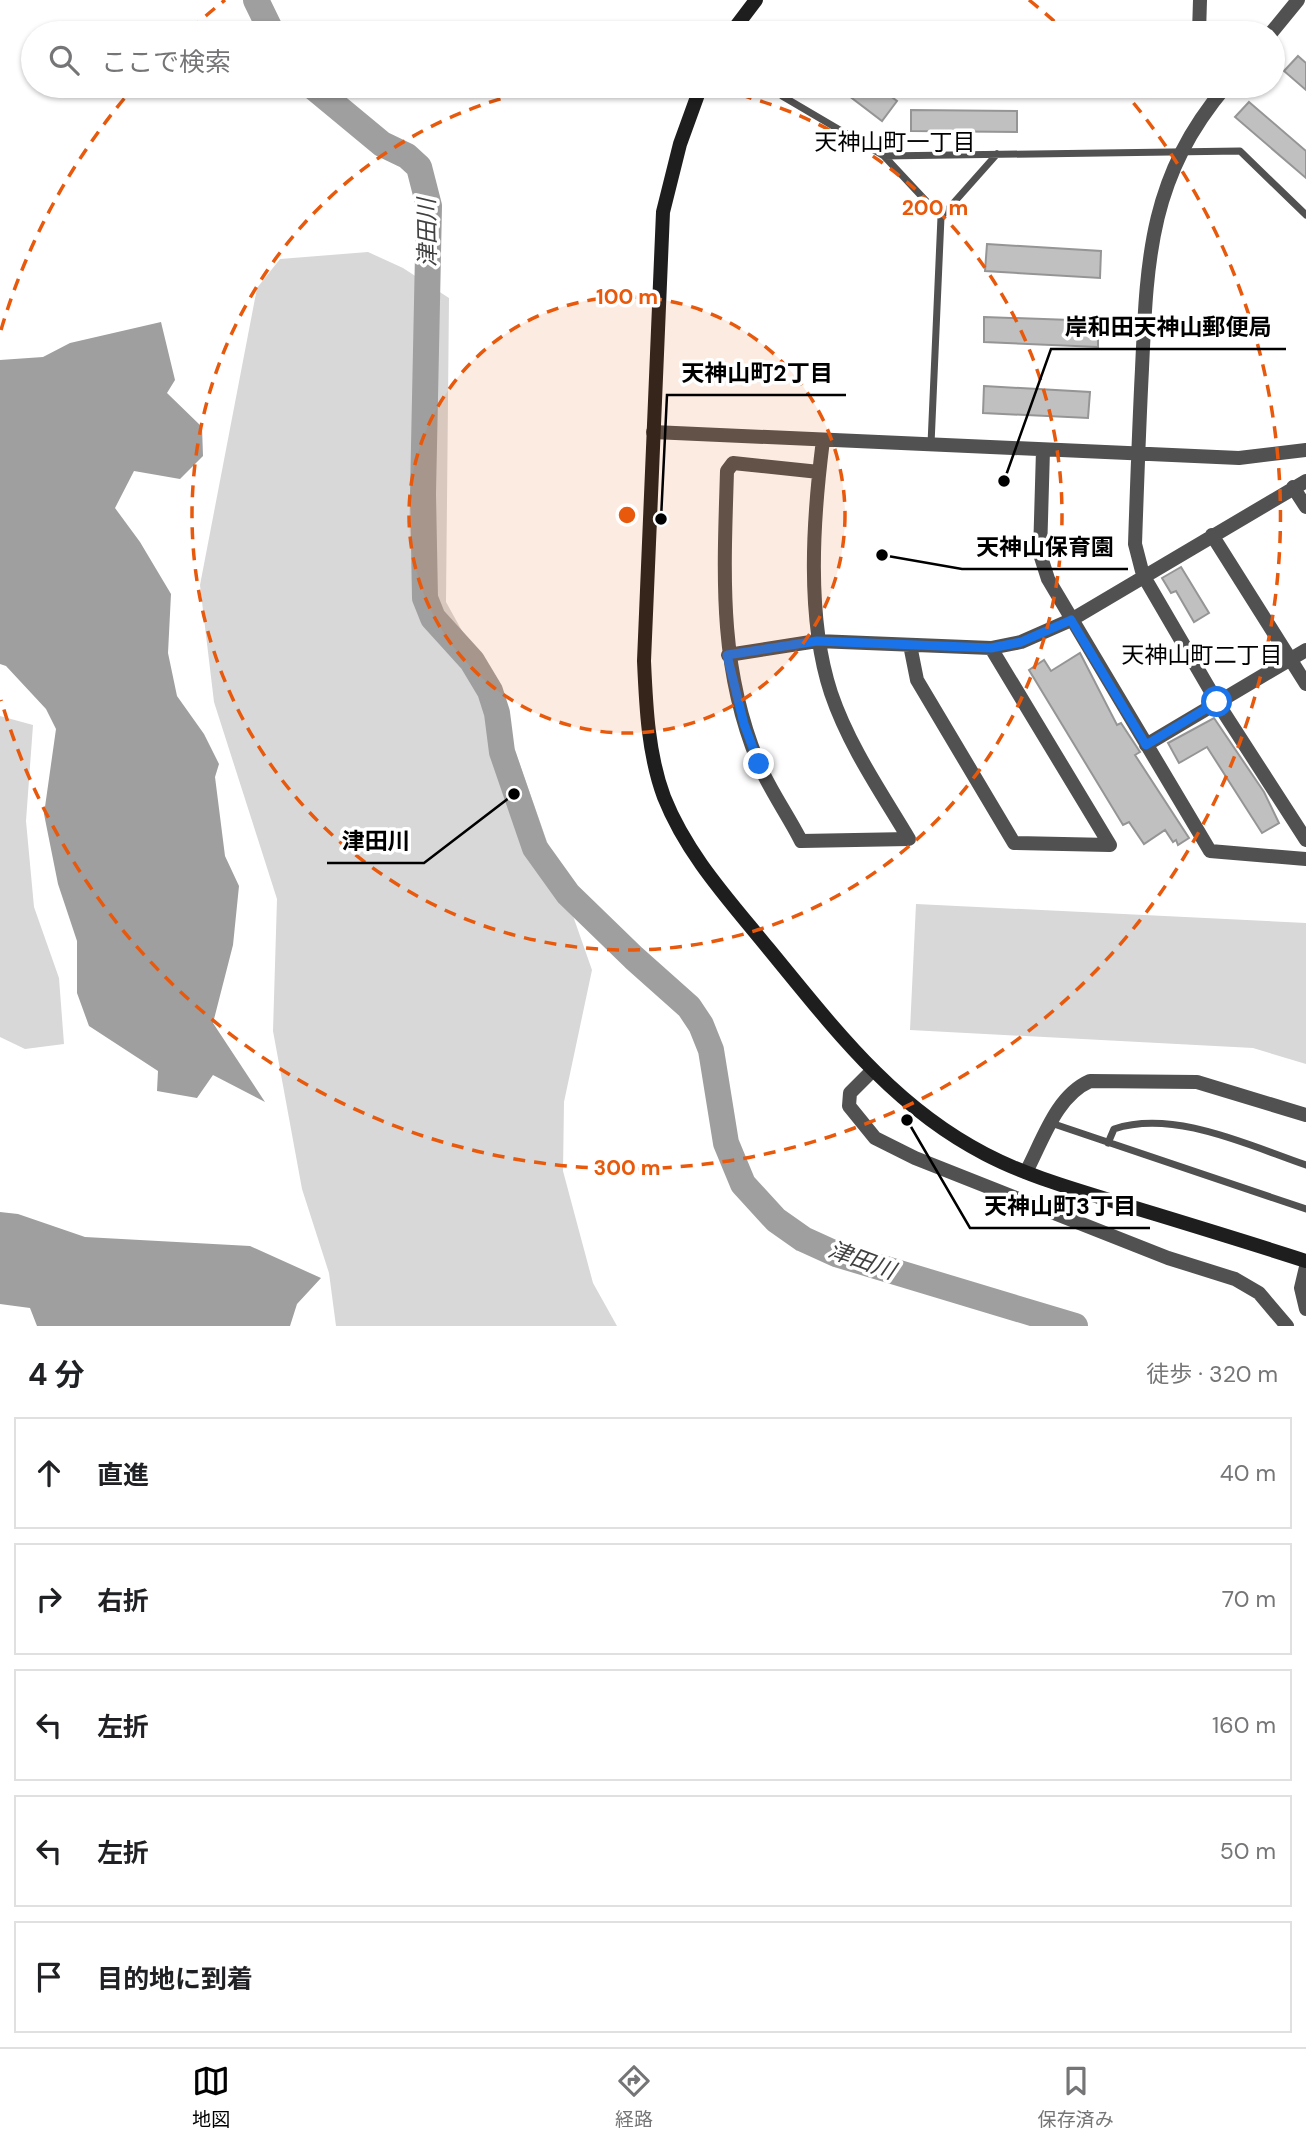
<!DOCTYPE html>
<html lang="ja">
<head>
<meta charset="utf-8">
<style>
  :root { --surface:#fff; --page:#f6f6f6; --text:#202124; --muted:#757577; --line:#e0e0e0; --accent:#000 }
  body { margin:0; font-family:"DM Sans","Noto Sans JP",sans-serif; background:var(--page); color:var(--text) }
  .stop { position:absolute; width:21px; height:21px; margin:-16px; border:5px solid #1a73e8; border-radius:50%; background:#fff }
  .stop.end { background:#1a73e8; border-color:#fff; box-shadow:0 2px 7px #0008 }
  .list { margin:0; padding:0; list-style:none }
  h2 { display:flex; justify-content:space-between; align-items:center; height:91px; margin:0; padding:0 28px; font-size:30px }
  h2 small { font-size:23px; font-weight:400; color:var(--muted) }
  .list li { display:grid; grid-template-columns:46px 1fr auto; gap:21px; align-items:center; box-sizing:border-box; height:112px; margin:0 14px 14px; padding:0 14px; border:2px solid var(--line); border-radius:0px }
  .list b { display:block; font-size:26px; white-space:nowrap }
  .list em { font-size:23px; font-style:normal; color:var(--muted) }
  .icon { flex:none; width:38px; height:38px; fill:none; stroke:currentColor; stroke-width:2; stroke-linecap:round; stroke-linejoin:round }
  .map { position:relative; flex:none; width:1306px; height:1326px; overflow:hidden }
  .search { position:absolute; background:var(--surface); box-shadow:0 2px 5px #0004; left:21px; right:21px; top:21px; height:77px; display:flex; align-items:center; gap:18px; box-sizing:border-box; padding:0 24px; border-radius:38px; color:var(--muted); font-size:26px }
  .sheet { height:721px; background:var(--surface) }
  nav { display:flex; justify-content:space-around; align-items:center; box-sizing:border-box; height:98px; border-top:2px solid var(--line); background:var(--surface); font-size:19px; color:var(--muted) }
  nav a { display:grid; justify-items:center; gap:4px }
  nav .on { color:var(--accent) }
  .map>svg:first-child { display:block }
</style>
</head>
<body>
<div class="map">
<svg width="1306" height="1326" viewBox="0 0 1306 1326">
  <rect width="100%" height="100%" fill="#fff"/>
  <!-- green -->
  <path fill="#d8d8d8" d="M368,252L403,268L449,298L446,602L492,685L592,970L564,1102L563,1171L593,1283L617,1326H336L329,1273L302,1189L273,1031L277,899L214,702L200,585L257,288L280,259Z
    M0,716L33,725L26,821L34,907L59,978L64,1044L25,1049L0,1037Z
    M916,904L1306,923V1064L1253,1048L910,1030Z"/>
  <!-- water -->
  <path fill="#9f9f9f" d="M161,322L175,380L167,393L202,427L203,456L180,479L134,471L115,508L140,542L171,594L168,653L177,696L204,734L219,764L215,777L225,856L239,886L233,945L213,1023L265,1102L213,1075L197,1098L157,1091L158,1071L89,1026L77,993V941L58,884L44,814L56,729L46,709L6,666L0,664V360L43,357L70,343Z
    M0,1212L18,1214L85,1237L250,1246L321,1278L297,1304L290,1326H37L30,1308L0,1304Z"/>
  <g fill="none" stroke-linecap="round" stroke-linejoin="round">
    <!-- river -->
    <path stroke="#9f9f9f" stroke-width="26" d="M256,0L272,33
      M312,86L382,144L407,156L419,167L429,206L423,494L425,598L433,618L472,661L490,691L497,713L502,752L535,848L568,894L634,958L689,1007L701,1025L711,1050L726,1143L743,1184L776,1220L803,1239L836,1254L1075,1326"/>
  </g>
  <!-- building -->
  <path fill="#c0c0c0" stroke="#959595" stroke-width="2" d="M1298,56L1306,63V90L1284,71Z
    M836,86H877L897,101L882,121Z
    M1249,102L1306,151V178L1235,117Z
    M911,110L1017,111V132L911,131Z
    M987,244L1101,251L1100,278L985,271Z
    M984,317L1098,321V347L984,342Z
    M984,386L1090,392L1088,418L983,413Z
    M1181,567L1209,613L1194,622L1176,591L1171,593L1162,578Z
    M1080,653L1117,725L1121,723L1140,752L1135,755L1189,838L1178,845L1176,840L1173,842L1165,830L1144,844L1129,822L1123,825L1029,670L1044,660L1051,671Z
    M1214,718L1264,792L1279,823L1262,833L1207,747L1179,763L1168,743Z"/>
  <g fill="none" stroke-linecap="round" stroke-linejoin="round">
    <!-- lane -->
    <path stroke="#515151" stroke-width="7" d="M749,30L750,33
      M766,86L782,95
      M777,86L782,96L884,156L941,217L931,444
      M884,156L1240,151L1306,215
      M941,217L997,154
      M1051,1123L1306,1209
      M1108,1143L1114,1129C1174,1109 1250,1146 1306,1165"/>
    <!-- street -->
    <path stroke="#515151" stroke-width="14" d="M1199,33L1200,0
      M1271,33L1298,0
      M1226,86C1150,176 1147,256 1142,369C1139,427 1137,486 1135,544L1143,575L1217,702L1306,840
      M653,432L1239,458L1306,450
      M1043,450L1040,554L1048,579L1210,851L1306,859
      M819,472L733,463L727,471C724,573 718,665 758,762C769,789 788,815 801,841L909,839C881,792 849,746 831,693C806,617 813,519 823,440
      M1293,487L1306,507
      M1212,535L1306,684
      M910,645L917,680L1014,843L1110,845
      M991,648L1110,845
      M728,655L817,641L991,648L1021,642L1071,620L1306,481
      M1146,745L1306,650
      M871,1072L850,1093L849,1106L875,1138L915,1158L1168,1258L1235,1279L1259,1293L1287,1326
      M1026,1172C1043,1140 1056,1096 1090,1081L1197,1082L1306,1115
      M1306,1267L1301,1288L1306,1309"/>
    <!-- secondary -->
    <path stroke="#1e1e1e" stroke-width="14" d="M731,33L756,0
      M701,86L680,144L663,212L644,661C646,706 648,754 664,797C687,855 729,900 768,948C833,1027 892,1106 985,1154C1027,1176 1074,1189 1119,1203C1181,1222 1244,1241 1306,1261"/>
  </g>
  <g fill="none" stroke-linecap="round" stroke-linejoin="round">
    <!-- route -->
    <path stroke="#1a73e8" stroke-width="9" d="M759,764L744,724L727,655L817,641L991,648L1021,642L1071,620L1146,745L1217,702"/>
  </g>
  <!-- distance rings -->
  <circle cx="627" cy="515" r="218" fill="#e8590c" fill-opacity=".12"/>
  <g fill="none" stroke="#e8590c" stroke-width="3.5" stroke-dasharray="12 9">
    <circle cx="627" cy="515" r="218"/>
    <path d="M699 86A435 435 0 1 1 555 86"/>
    <path d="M1 330A653 653 0 0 1 134 87M190 30A653 653 0 0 1 225 0M1029 0A653 653 0 0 1 1064 30M1120 87A653 653 0 1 1 1 700"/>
  </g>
  <g text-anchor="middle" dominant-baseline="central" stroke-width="7" stroke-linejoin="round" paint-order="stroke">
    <!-- neighbourhood labels -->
    <g font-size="23" fill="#000" stroke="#fff">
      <text x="895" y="142">天神山町一丁目</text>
      <text x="1202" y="655">天神山町二丁目</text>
    </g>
    <!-- water labels -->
    <g font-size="23" font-style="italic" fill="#404040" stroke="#fff">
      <text transform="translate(427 233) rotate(-91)">津田川</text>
      <text transform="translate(862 1260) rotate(20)">津田川</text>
    </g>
  </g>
  <circle cx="627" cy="515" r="10" fill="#e8590c" stroke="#fff" stroke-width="3.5"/>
  <g font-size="21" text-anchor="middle" font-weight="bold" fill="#e8590c" stroke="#fff" stroke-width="7" stroke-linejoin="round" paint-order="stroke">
    <text x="935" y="215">200 m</text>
    <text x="627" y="304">100 m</text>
    <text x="627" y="1175">300 m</text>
  </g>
  <!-- callouts -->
  <path fill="none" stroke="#000" stroke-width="2.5" d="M1004 481L1051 349H1286M661 519L667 395H846M882 555L962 569H1128M514 794L424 863H327M907 1120L970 1228H1150"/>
  <g fill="#000" stroke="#fff" stroke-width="2.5">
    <circle cx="1004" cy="481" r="7"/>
    <circle cx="661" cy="519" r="7"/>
    <circle cx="882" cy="555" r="7"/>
    <circle cx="514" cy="794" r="7"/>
    <circle cx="907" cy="1120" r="7"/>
  </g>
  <g font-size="23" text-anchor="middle" font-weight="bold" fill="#000" stroke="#fff" stroke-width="7" stroke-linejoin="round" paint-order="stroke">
    <text x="1168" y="335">岸和田天神山郵便局</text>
    <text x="757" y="381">天神山町2丁目</text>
    <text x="1045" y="555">天神山保育園</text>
    <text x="376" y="849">津田川</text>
    <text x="1060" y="1214">天神山町3丁目</text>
  </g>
</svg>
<div class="stop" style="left:1217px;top:702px"></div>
<div class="stop end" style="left:759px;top:764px"></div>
<div class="search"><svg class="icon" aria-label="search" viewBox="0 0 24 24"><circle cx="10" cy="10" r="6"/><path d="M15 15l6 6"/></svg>ここで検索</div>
</div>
<section class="sheet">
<h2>4 分<small>徒歩 · 320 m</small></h2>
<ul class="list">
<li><svg class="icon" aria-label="ahead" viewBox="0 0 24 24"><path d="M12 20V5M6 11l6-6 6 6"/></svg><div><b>直進</b></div><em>40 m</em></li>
<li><svg class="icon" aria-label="right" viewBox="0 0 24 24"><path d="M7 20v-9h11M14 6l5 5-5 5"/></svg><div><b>右折</b></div><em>70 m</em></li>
<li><svg class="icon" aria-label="left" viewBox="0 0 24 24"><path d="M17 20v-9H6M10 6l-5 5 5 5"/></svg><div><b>左折</b></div><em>160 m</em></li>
<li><svg class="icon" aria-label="left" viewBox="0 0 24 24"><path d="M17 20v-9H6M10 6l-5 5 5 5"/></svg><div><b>左折</b></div><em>50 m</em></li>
<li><svg class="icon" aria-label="arrive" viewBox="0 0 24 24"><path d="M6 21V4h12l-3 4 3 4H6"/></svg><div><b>目的地に到着</b></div></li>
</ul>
</section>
<nav>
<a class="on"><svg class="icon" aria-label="map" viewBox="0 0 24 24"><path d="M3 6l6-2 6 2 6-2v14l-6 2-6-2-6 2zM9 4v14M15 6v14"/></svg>地図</a>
<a><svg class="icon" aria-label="directions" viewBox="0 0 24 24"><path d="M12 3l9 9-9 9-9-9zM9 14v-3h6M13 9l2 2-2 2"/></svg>経路</a>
<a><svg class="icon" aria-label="saved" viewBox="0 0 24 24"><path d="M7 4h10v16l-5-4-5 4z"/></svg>保存済み</a>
</nav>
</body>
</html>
